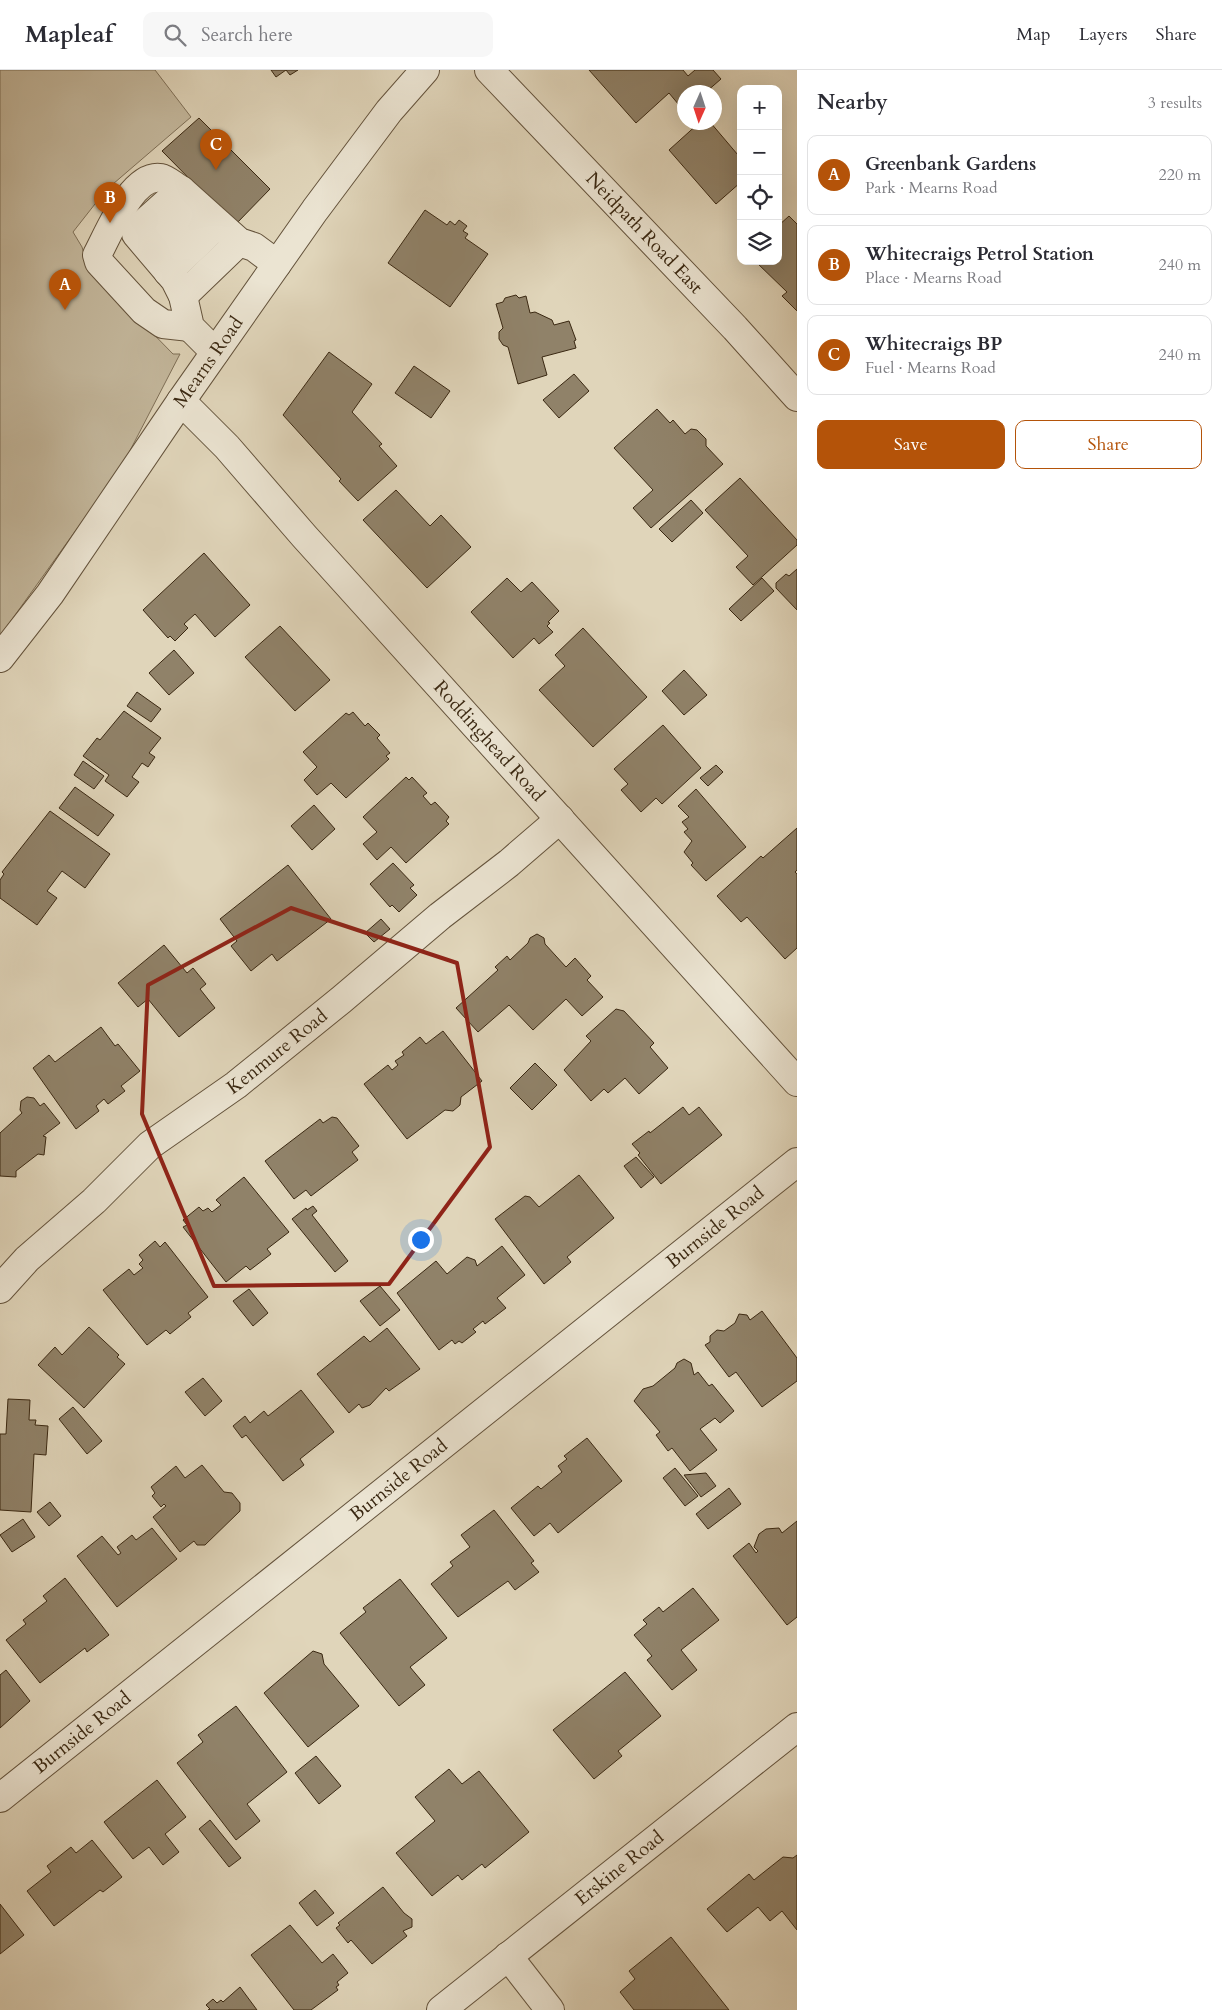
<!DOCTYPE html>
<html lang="en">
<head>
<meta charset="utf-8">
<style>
  :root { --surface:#fff; --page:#f7f7f7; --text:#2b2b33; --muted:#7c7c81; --line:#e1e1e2; --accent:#b45309 }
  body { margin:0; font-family:Cardo,serif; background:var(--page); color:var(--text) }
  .controls { position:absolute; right:15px; top:15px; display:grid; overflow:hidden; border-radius:10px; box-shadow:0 5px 20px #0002 }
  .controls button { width:45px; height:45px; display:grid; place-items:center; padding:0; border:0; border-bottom:1px solid var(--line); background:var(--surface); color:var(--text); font:25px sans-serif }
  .compass { position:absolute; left:677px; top:15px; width:45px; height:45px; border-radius:50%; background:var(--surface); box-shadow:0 5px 20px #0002; rotate:183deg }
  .you { position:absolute; left:420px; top:1169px; width:18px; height:18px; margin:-12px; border:4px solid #fff; border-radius:50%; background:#1a73e8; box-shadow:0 0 0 8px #1a73e833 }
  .badge { display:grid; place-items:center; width:32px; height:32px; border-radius:50%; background:var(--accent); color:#fff; font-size:16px; font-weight:700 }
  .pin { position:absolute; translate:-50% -41px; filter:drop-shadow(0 1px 2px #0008) }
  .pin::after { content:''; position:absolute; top:26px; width:18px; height:15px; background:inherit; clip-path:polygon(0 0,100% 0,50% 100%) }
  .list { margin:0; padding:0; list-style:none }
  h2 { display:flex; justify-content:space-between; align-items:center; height:65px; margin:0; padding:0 20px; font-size:21px }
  h2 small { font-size:16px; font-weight:400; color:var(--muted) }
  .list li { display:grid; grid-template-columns:32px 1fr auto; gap:15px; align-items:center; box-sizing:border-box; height:80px; margin:0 10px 10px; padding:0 10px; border:1px solid var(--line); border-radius:10px }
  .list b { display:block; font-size:19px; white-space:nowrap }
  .list p { margin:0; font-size:16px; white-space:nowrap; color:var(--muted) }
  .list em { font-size:16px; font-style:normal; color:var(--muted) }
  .actions { display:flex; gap:10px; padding:15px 20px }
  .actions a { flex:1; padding:11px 0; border:1px solid var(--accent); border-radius:10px; text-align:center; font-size:18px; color:var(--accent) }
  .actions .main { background:var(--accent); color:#fff }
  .icon { flex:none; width:28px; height:28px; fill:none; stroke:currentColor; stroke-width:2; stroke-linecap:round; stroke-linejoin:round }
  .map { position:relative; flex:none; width:797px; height:1940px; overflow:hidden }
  header { display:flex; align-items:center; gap:30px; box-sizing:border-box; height:70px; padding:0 25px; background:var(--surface); border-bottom:1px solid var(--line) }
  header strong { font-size:24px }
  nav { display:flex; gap:28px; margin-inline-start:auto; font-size:18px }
  .search { width:350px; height:45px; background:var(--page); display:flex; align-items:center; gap:12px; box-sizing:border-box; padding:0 18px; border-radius:10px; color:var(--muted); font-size:19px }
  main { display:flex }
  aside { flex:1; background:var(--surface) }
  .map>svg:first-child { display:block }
</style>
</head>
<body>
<header>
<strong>Mapleaf</strong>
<div class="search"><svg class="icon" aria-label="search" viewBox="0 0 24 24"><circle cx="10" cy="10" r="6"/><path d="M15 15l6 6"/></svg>Search here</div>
<nav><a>Map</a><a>Layers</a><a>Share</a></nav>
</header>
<main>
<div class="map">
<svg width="797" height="1940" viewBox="0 0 797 1940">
  <rect width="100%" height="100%" fill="#e0d5ba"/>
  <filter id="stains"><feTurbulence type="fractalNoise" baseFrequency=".004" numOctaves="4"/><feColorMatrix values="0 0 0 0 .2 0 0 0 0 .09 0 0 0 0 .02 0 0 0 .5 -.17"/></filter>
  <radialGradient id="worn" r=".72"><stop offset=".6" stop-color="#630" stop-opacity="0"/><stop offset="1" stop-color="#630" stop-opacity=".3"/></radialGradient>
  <!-- green -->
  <path fill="#c4b89d" stroke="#7f7058" d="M0,0H155L191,47L106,120L73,162L82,177L88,197L173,284H180L122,396L0,566Z"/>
  <!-- building -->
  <path fill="#908269" stroke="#3a2812" d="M271,0H298L290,5L286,0L276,7Z
    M589,0H683L688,6L695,0H713L721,9L706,22H684V41L669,23L636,53Z
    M199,48L270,119L235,155L162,81Z
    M700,52H710L738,85L741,82V112L716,134L669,80Z
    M425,140L447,155L450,151L455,155L459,150L467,156L463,161L468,164L465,168L488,184L450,237L388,193Z
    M789,146L797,154V241L782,226L787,222L755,191H778V156Z
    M516,225L519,228L526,226L530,243L535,242L552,250L554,255L569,251L576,270L574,271L576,278L542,287L547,305L518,314L508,277L503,275L499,269V262L503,258L496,234L503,232L505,228Z
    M329,282L372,314L352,342L382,374L379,376L397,396L358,431L339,411L341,409L283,345Z
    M414,296L450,321L431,348L395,323Z
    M574,304L589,321L559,348L543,330Z
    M657,339L670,353L673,350L685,364L691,359L697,360L706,369V376L723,394L651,458L633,438L653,420L614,378Z
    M740,408L797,470V475L753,515L736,497L748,486L705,440Z
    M396,420L430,456L441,445L471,477L427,518L363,450Z
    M691,430L703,443L672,472L659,459Z
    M204,483L250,535L215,567L195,544L184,554L188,558L175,571L170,566L168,568L143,540Z
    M797,499V540L776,518V513L786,504L789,506Z
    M507,508L521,522L532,512L559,541L548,552L550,553L547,556L553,562L539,574L534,568L513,588L471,542Z
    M762,508L774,521L741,551L729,539Z
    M280,556L330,610L295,641L245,587Z
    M583,558L647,627L593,677L539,620L565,596L555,585Z
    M174,580L194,603L169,625L149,603Z
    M684,600L707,625L684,645L662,621Z
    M137,622L161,639L151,652L127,636Z
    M124,641L161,668L149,683L155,687L148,697L142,693L132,707L139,712L127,727L105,711L109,705L83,686L97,668L100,670Z
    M353,642L365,656L368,653L380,665L377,668L390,683L386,686L389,689L346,728L331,713L317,725L304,710L317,697L303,682L346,643L349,645Z
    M663,655L701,698L662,734L656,728L641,742L621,720L628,714L614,699Z
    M83,691L104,706L94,719L74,705Z
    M716,695L723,702L708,716L700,708Z
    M406,707L409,710L412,707L427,723L423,726L431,735L435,732L449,747L446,751L449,754L406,793L391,777L377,790L363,774L377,762L363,747Z
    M75,717L114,745L98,766L59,738Z
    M696,719L746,777L706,811L691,795L693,793L684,782L692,771L684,762L688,759L682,752L689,747L678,736Z
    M314,735L335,759L312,780L291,756Z
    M50,741L110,784L85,818L62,801L47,821L57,828L37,855L0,828V810L4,804L2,802Z
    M797,758V800L795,802L797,804V878L785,889L747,847L741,852L717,826L761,786L763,788Z
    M393,793L414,815L410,818L417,825L399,842L392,835L390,837L370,814Z
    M288,795L331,849L277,891L272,884L251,901L231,876L237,871L220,849Z
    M381,849L390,859L374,872L365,863Z
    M537,864L544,868L545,874L566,897L575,888L591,906L587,910L603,927L582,946L566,929L533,960L509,935L478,962L456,938L498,900L495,897L507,886L510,890L528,873L530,868Z
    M164,875L187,903L193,898L206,914L200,919L215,938L179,967L148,929L138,937L118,913Z
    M616,939L624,941L654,973L650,977L668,998L639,1024L625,1008L608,1023L604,1019L591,1031L564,1000L591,971L586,966Z
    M101,957L115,976L118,974L140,1001L121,1016L125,1021L108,1034L104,1029L96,1036L99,1041L76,1059L33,998L49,985L55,992Z
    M443,961L482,1011L461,1027L460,1035L453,1041L445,1040L407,1069L364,1014L388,995L392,1000L398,995L395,991L404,985L402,982L420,967L426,974Z
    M535,993L557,1015L532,1040L510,1018Z
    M27,1027L34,1028L40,1036L44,1033L60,1053L43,1066L46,1067L44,1085L38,1084L16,1101V1107L0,1106V1063L22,1043L20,1040L21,1031Z
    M683,1037L689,1045L699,1037L722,1065L661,1114L638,1085L640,1083L632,1074L649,1061L650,1063Z
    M332,1047L337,1048L359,1076L352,1082L358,1090L311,1126L306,1120L294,1129L265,1091L320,1049L323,1053Z
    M636,1087L654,1107L641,1118L624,1096Z
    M579,1105L614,1148L567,1187L571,1192L544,1214L495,1149L525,1126L530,1127L539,1137Z
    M244,1107L289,1162L267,1179L271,1184L250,1200L246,1196L226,1212L183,1157L187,1155L183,1150L199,1137L203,1141L208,1138L212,1142L221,1135L216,1130Z
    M313,1136L317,1141L312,1145L348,1191L335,1202L292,1149L306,1138L307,1140Z
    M155,1171L160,1177L165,1172L208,1227L188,1243L191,1247L170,1264L166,1260L147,1275L103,1220L129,1199L134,1205L143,1198L139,1194L143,1190L139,1185Z
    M502,1176L525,1205L497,1228L506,1238L485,1254L483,1251L473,1259L476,1262L462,1273L459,1271L455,1274L452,1270L439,1280L397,1223L436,1191L447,1204L467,1187L475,1190L477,1196Z
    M380,1216L400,1240L380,1256L360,1231Z
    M249,1219L268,1243L253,1256L233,1231Z
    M762,1241L797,1288V1311L762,1337L736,1302L729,1307L705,1275L710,1272V1266L717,1260L724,1261L735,1253L739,1244L747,1245L750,1250Z
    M89,1257L119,1285L117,1287L125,1294L84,1338L38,1295L55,1277L62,1285Z
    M387,1258L420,1299L389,1321L386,1318L370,1335L362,1338L359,1334L349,1343L317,1304L364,1266L370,1272Z
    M684,1289L691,1293L694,1305L698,1302L709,1316L712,1314L734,1341L720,1353L715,1348L700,1359L717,1380L690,1401L672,1378L668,1381L656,1365L660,1362L634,1331L643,1319L653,1316L675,1298L677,1293Z
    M203,1308L222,1331L205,1346L185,1322Z
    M301,1320L334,1362L300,1389L304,1395L283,1411L246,1365L242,1368L233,1356L245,1346L250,1353L264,1341L268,1346Z
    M8,1329L30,1330L29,1350H36L35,1355L48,1356L46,1385L34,1384L31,1442L0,1440V1364H6Z
    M73,1337L102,1371L87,1384L59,1349Z
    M587,1368L622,1411L558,1463L550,1453L534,1466L511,1438L538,1416L541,1419L562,1402L558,1396L567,1389L564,1386Z
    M202,1395L224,1422L232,1423L240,1433V1441L205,1475H197L194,1471L180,1482L153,1447L166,1436L164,1434L161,1437L152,1426L155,1423L151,1417L176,1396L185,1408Z
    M675,1398L698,1426L685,1436L663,1408Z
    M706,1403L716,1416L701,1427L684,1405Z
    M729,1418L741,1434L708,1459L696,1444Z
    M50,1432L61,1446L49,1456L37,1442Z
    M494,1440L534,1491L531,1493L539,1502L515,1520L508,1511L458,1547L431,1514L453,1496L450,1492L470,1477L461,1465Z
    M23,1449L35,1467L12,1482L0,1465Z
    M797,1451V1547L787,1555L733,1486L749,1473L756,1483L758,1481L754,1477L759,1464L766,1459L779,1458L782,1463Z
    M152,1458L177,1489L117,1537L77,1486L102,1466L118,1485L121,1483L117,1477L132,1465L136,1470Z
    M65,1508L109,1565L87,1582L85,1578L40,1613L6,1570L26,1554L23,1550L47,1531L43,1526Z
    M400,1509L447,1568L410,1597L425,1615L399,1636L340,1563L366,1542L363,1538Z
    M693,1518L719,1550L681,1580L697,1600L672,1620L647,1590L652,1586L634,1565L647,1554L643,1550L659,1537L663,1542Z
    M313,1581L322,1584L324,1594L359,1636L308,1677L264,1623Z
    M6,1600L30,1631L0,1658V1605Z
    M625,1602L661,1646L618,1681L622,1686L594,1709L553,1660Z
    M236,1636L287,1702L247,1734L260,1751L236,1770L177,1693L203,1672L198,1665Z
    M316,1686L341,1716L319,1734L295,1703Z
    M449,1699L462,1714L479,1701L529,1762L485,1798L482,1794L462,1810L458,1805L432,1826L396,1783L435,1751L415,1727Z
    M157,1710L186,1747L165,1764L179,1782L163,1795L149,1777L133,1789L104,1752Z
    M210,1750L241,1788L229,1797L199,1759Z
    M92,1770L122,1807L103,1822L100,1820L54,1856L27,1821L51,1802L47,1796L71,1777L76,1783Z
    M797,1785V1860L782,1841L770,1851L758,1837L727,1862L707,1839L749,1804L754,1810L783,1787L793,1788Z
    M383,1817L404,1843L412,1849V1857L403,1861L407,1866L372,1894L351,1870L348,1873L336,1858L340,1855L338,1853Z
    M315,1820L334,1843L317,1856L299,1833Z
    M0,1834L24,1865L0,1884Z
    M290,1855L322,1893L333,1884L348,1903L337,1912L339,1915L336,1917L338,1920L311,1940H294L251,1885Z
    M671,1867L729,1940H634L620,1922L635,1909L629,1901Z
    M240,1917L257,1940H208L210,1939L206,1935L213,1929L217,1933L221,1930L223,1932Z"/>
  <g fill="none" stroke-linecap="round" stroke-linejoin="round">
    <!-- minor casing -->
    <g stroke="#64533c" stroke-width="30">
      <g id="minor">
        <path id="s1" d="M489,0L735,258L797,327"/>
        <path d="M181,120C175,117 167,109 161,108C132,103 108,165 97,185L99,192L144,241L163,254L190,257"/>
        <path d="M151,181L199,137"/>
        <path d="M168,202L218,154"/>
        <path d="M183,226L239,172"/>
        <path d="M215,282L190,257L183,226L175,210L136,164L143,154L181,120L239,172L254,177L277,194"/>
        <path id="s2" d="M181,331L227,377L304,466L797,1012"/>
        <path id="s3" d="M0,588L50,524L181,331L315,140L389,41L425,0"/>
        <path id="s4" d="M0,1219L27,1189L94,1131L150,1075L236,1015L341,930L440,846L509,793L560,749"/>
        <path id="s5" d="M0,1728L797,1092"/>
        <path d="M508,1886L550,1940"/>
        <path id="s6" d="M441,1940L797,1657"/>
      </g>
    </g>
    <!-- minor -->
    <use href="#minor" stroke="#ebe4d2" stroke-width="28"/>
  </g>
  <!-- marked area -->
  <path fill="none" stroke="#8f2418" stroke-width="4" stroke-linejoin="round" d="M291,838L457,893L490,1077L389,1214L214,1216L142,1044L148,915Z"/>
  <g text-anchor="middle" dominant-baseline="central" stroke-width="5" stroke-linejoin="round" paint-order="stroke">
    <!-- street labels -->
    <g font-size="19" fill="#3a2812" stroke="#ebe4d2">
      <text stroke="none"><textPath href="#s1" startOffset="225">Neidpath Road East</textPath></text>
      <text stroke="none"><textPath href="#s3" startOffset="362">Mearns Road</textPath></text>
      <text stroke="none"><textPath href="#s2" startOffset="459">Roddinghead Road</textPath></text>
      <text stroke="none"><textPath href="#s4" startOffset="366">Kenmure Road</textPath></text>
      <text stroke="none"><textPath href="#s5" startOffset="915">Burnside Road</textPath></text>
      <text stroke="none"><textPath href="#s5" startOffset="510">Burnside Road</textPath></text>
      <text stroke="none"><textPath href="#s5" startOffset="105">Burnside Road</textPath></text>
      <text stroke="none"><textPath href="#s6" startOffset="228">Erskine Road</textPath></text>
    </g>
  </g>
  <rect width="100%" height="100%" filter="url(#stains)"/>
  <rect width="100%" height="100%" fill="url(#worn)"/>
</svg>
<div class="controls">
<button>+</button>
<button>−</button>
<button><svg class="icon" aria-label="locate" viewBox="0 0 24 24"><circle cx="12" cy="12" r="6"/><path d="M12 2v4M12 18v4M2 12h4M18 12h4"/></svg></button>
<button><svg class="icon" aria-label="layers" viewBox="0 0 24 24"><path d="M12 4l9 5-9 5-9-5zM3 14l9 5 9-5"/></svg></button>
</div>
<svg class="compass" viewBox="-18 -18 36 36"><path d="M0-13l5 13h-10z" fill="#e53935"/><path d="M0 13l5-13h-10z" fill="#7c7c81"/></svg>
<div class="you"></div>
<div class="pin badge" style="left:65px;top:240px">A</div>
<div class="pin badge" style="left:110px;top:153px">B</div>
<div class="pin badge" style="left:216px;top:100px">C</div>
</div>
<aside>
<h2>Nearby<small>3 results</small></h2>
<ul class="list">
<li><span class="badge">A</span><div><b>Greenbank Gardens</b><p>Park · Mearns Road</p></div><em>220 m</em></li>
<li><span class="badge">B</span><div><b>Whitecraigs Petrol Station</b><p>Place · Mearns Road</p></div><em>240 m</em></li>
<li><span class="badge">C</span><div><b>Whitecraigs BP</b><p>Fuel · Mearns Road</p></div><em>240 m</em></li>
</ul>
<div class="actions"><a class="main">Save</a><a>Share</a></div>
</aside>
</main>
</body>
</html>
